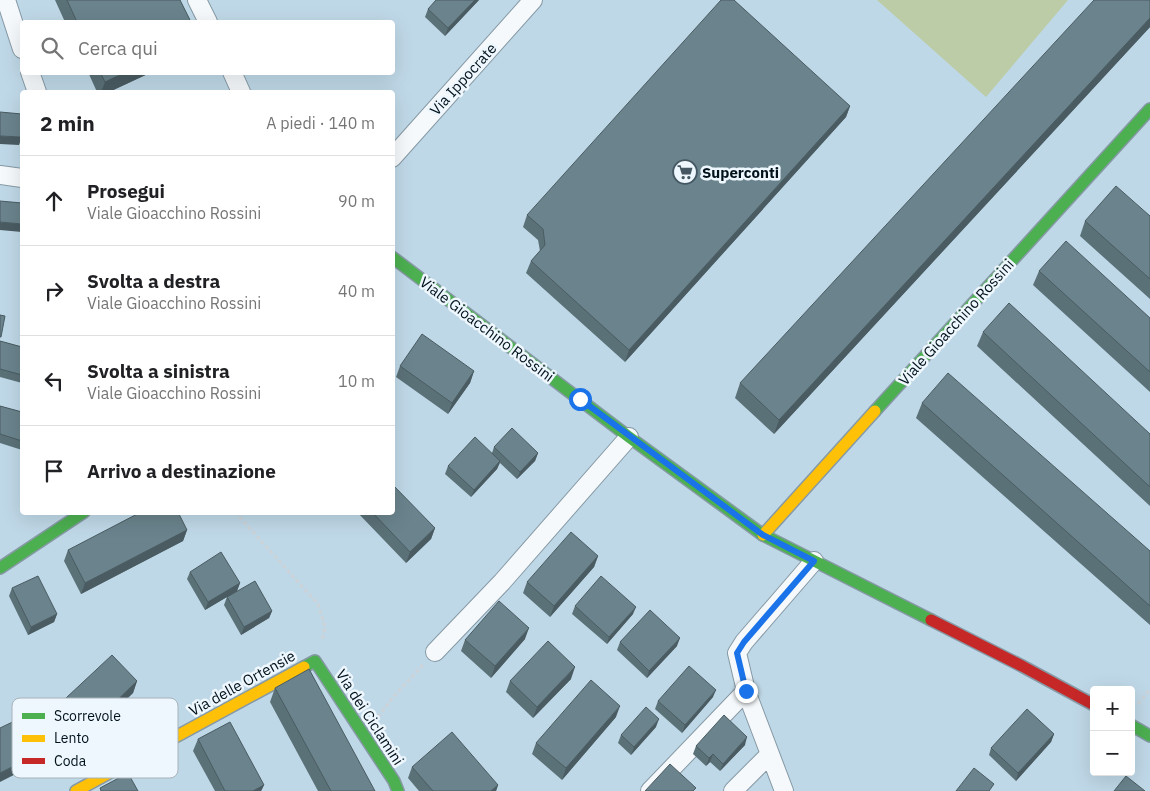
<!DOCTYPE html>
<html lang="it">
<head>
<meta charset="utf-8">
<style>
  :root { --surface:#fff; --page:#f2f2f2; --text:#202124; --muted:#757577; --line:#e0e0e0 }
  body { margin:0; font-family:"IBM Plex Sans",sans-serif; background:var(--page); color:var(--text) }
  .controls { position:absolute; right:15px; bottom:15px; display:grid; overflow:hidden; border-radius:5px; box-shadow:0 5px 20px #0002 }
  .controls button { width:45px; height:45px; display:grid; place-items:center; padding:0; border:0; border-bottom:1px solid var(--line); background:var(--surface); color:var(--text); font:25px sans-serif }
  .stop { position:absolute; width:15px; height:15px; margin:-11px; border:4px solid #1a73e8; border-radius:50%; background:#fff }
  .stop.end { background:#1a73e8; border-color:#fff; box-shadow:0 1px 5px #0008 }
  .list { margin:0; padding:0; list-style:none }
  h2 { display:flex; justify-content:space-between; align-items:center; height:65px; margin:0; padding:0 20px; font-size:21px }
  h2 small { font-size:16px; font-weight:400; color:var(--muted) }
  .list li { display:grid; grid-template-columns:32px 1fr auto; gap:15px; align-items:center; box-sizing:border-box; height:90px; padding:0 20px; border-top:1px solid var(--line) }
  .list b { display:block; font-size:19px; white-space:nowrap }
  .list p { margin:0; font-size:16px; white-space:nowrap; color:var(--muted) }
  .list em { font-size:16px; font-style:normal; color:var(--muted) }
  .icon { flex:none; width:28px; height:28px; fill:none; stroke:currentColor; stroke-width:2; stroke-linecap:round; stroke-linejoin:round }
  .map { position:relative; flex:none; width:1150px; height:791px; overflow:hidden }
  .search { position:absolute; background:var(--surface); box-shadow:0 5px 20px #0002; left:20px; top:20px; width:375px; height:55px; display:flex; align-items:center; gap:12px; box-sizing:border-box; padding:0 18px; border-radius:5px; color:var(--muted); font-size:19px }
  .panel { position:absolute; background:var(--surface); box-shadow:0 5px 20px #0002; left:20px; top:90px; width:375px; height:425px; border-radius:5px }
  .map>svg:first-child { display:block }
</style>
</head>
<body>
<div class="map">
<svg width="1150" height="791" viewBox="0 0 1150 791">
  <rect width="100%" height="100%" fill="#bfd8e7"/>
  <!-- green -->
  <path fill="#bccca6" d="M877,0H1068L986,97Z"/>
  <g fill="none" stroke-linecap="round" stroke-linejoin="round">
    <!-- street casing -->
    <g stroke="#8699a5" stroke-width="20">
      <path id="street" d="M6,0L22,49
        M197,0L208,22
        M30,72L37,92
        M232,72L241,92
        M392,158L533,0
        M0,175L22,178
        M435,652L502,582L629,437
        M650,791L746,691
        M733,791L769,755
        M784,791L746,691L737,653L744,642L814,561"/>
    </g>
    <!-- fast casing -->
    <g stroke="#8699a5" stroke-width="14">
      <path id="fast" d="M392,257L629,437L763,535L931,620
        M875,411L1150,109
        M0,568L84,512
        M304,667L315,661L394,781L398,791
        M1131,725L1150,736"/>
    </g>
    <!-- slow casing -->
    <g stroke="#8699a5" stroke-width="14">
      <path id="slow" d="M763,535L875,411
        M76,791L304,667"/>
    </g>
    <!-- jam casing -->
    <g stroke="#8699a5" stroke-width="14">
      <path id="jam" d="M931,620L1022,666L1094,705"/>
    </g>
    <!-- path -->
    <path stroke="#cbd3d9" stroke-width="3" stroke-dasharray="4 2.5" stroke-linecap="butt" d="M235,512L318,604L325,627L322,641
      M1138,704L1150,689
      M378,717L394,696L423,665"/>
    <!-- street -->
    <use href="#street" stroke="#f5f9fb" stroke-width="18"/>
    <!-- fast -->
    <use href="#fast" stroke="#4caf50" stroke-width="11"/>
    <!-- slow -->
    <use href="#slow" stroke="#ffc107" stroke-width="11"/>
    <!-- jam -->
    <use href="#jam" stroke="#c62828" stroke-width="11"/>
  </g>
  <!-- wall -->
  <path fill="#5b7178" d="M55,0H180L191,22H65Z
    M479,0L445,36L425,17L428,9Z
    M1150,0V27L774,434L735,398L740,383Z
    M88,72H152L109,92H97Z
    M850,106L846,117L625,362L526,273L531,261L540,251L538,240L523,227L527,215Z
    M1150,216V299L1080,236L1085,221Z
    M1039,271L1150,318V392L1033,285Z
    M983,332L1150,434V506L977,346Z
    M0,341L22,347V383L0,377Z
    M400,366L474,371L470,383L448,414L396,377Z
    M922,403L1150,551V625L916,418Z
    M0,406L22,412V450L0,443Z
    M494,447L538,453L535,461L517,479L500,463L497,469L471,497L445,474L448,466L492,453Z
    M357,512H392L435,528L431,539L406,563Z
    M187,530L183,541L81,594L64,561L68,550Z
    M598,556L594,567L550,617L523,593L527,582Z
    M190,572L240,583L237,591L272,611L269,618L241,635L224,605L227,597L205,610L187,579Z
    M12,588L57,614L54,622L28,635L9,596Z
    M575,606L633,614L607,644L572,614Z
    M525,639L491,678L461,651L465,640Z
    M620,642L677,646L647,678L617,650Z
    M571,679L533,718L506,692L510,681Z
    M137,681L133,693L88,736L62,710L66,698Z
    M275,688L375,791H318L270,702Z
    M713,697L682,733L655,709L658,701Z
    M616,717L562,780L532,754L536,743Z
    M656,727L631,755L618,743L621,735Z
    M1054,734L1051,742L1016,781L989,755L991,748Z
    M198,739L264,785L261,791H215L193,751Z
    M745,745L720,771L710,762L706,766L693,754L696,746Z
    M412,767L498,785L496,791H419L408,778Z"/>
  <!-- shaded-wall -->
  <path fill="#4a5c62" d="M475,0H479L445,36L448,28Z
    M1150,18V27L774,434L779,420Z
    M126,72H152L109,92H101L105,82Z
    M850,106L846,117L625,362L629,350Z
    M0,136L22,137L19,145L0,144Z
    M0,222L22,224V232L0,230Z
    M474,371L470,383L448,414L452,403Z
    M538,453L535,461L517,479L520,472Z
    M500,461L497,469L471,497L474,490Z
    M435,528L431,539L406,563L410,552Z
    M187,530L183,541L81,594L85,583Z
    M598,556L594,567L550,617L554,606Z
    M240,583L237,591L205,610L208,602Z
    M636,607L633,614L607,644L609,637Z
    M272,611L269,618L241,635L244,627Z
    M57,614L54,622L28,635L31,627Z
    M529,628L525,639L491,678L495,666Z
    M680,638L677,646L647,678L649,671Z
    M575,667L571,679L533,718L537,707Z
    M137,681L133,693L88,736L92,725Z
    M716,690L713,697L682,733L685,725Z
    M620,706L616,717L562,780L566,768Z
    M659,719L656,727L631,755L634,747Z
    M1054,734L1051,742L1016,781L1018,773Z
    M747,737L745,745L720,771L723,764Z
    M67,739L63,750L0,782V773Z
    M713,754L710,762L706,766L709,758Z
    M264,785L261,791H253Z
    M498,785L496,791H491Z"/>
  <!-- building -->
  <path fill="#6a838c" stroke="#4a5c62" d="M67,0H180L191,22H77Z
    M436,0H475L448,28L428,9Z
    M721,0H734L850,106L629,350L531,261L545,245L543,229L527,215Z
    M1094,0H1150V18L779,420L740,383Z
    M100,72H126L105,82Z
    M0,112L22,114V137L0,136Z
    M1116,186L1150,216V279L1085,221Z
    M0,201L22,203V224L0,222Z
    M1066,241L1150,318V372L1039,271Z
    M1009,303L1150,434V487L983,332Z
    M0,315L5,316L1,337H0Z
    M422,334L474,371L452,403L400,366Z
    M0,341L22,347V375L0,369Z
    M948,373L1150,551V606L922,403Z
    M0,406L22,412V441L0,434Z
    M512,428L538,453L520,472L494,447Z
    M475,437L500,461L474,490L448,466Z
    M392,484L435,528L410,552L372,512H392Z
    M141,512H178L187,530L85,583L68,550Z
    M571,532L598,556L554,606L527,582Z
    M221,552L240,583L208,602L190,572Z
    M38,576L57,614L31,627L12,588Z
    M601,576L636,607L609,637L575,606Z
    M255,581L272,611L244,627L227,597Z
    M499,601L529,628L495,666L465,640Z
    M650,610L680,638L649,671L620,642Z
    M548,641L575,667L537,707L510,681Z
    M112,655L137,681L92,725L66,698Z
    M689,666L716,690L685,725L658,701Z
    M309,669L375,791H331L275,688Z
    M591,680L620,706L566,768L536,743Z
    M50,704L67,739L0,773V728Z
    M646,707L659,719L634,747L621,735Z
    M1027,709L1054,734L1018,773L991,748Z
    M724,715L747,737L723,764L713,754L709,758L696,746Z
    M230,722L264,785L253,791H225L198,739Z
    M452,732L498,785L491,791H433L412,767Z
    M670,764L696,788L693,791H645Z
    M974,768L994,784L989,791H956Z
    M128,773L138,791H101L100,788Z
    M1126,776L1145,791H1114Z"/>
  <g fill="none" stroke-linecap="round" stroke-linejoin="round">
    <!-- route -->
    <path stroke="#1a73e8" stroke-width="6" d="M580,399L763,535L814,561L744,642L737,653L746,691"/>
  </g>
  <!-- icons -->
  <defs>
    <g id="supermarket-ring" transform="scale(1.25)"><circle r="9.5" fill="#eef7fd" stroke="#445762" stroke-width="1.5"/><path d="M-6-5.5h2.5l.6 2H6L4.5 2H-2.5L-4.4-4H-6ZM-1.5 3.2a1.3 1.3 0 1 0 .1 0ZM3 3.2a1.3 1.3 0 1 0 .1 0Z" fill="#445762"/></g>
  </defs>
  <g fill-rule="evenodd">
    <use href="#supermarket-ring" x="685" y="172"/>
  </g>
  <g text-anchor="middle" dominant-baseline="central" stroke-width="5" stroke-linejoin="round" paint-order="stroke">
    <!-- street labels -->
    <g font-size="15" fill="#02121b" stroke="#eef7fd">
      <text transform="translate(463 79) rotate(-48)">Via Ippocrate</text>
      <text transform="translate(956 322) rotate(-48)">Viale Gioacchino Rossini</text>
      <text transform="translate(487 329) rotate(37)">Viale Gioacchino Rossini</text>
      <text transform="translate(242 683) rotate(-29)">Via delle Ortensie</text>
      <text transform="translate(370 717) rotate(57)">Via dei Ciclamini</text>
    </g>
    <!-- poi labels -->
    <g font-size="15" font-weight="bold" fill="#02121b" stroke="#eef7fd" text-anchor="start">
      <text x="702" y="172">Superconti</text>
    </g>
  </g>
  <!-- legend -->
  <rect x="12" y="698" width="166" height="80" rx="8" fill="#eef7fd" stroke="#a7b2b9" stroke-width="1"/>
  <rect x="22" y="713" width="23" height="6" fill="#4caf50"/>
  <rect x="22" y="735" width="23" height="7" fill="#ffc107"/>
  <rect x="22" y="758" width="23" height="6" fill="#c62828"/>
  <g font-size="14" fill="#02121b">
    <text x="54" y="721">Scorrevole</text>
    <text x="54" y="743">Lento</text>
    <text x="54" y="766">Coda</text>
  </g>
</svg>
<div class="controls">
<button>+</button>
<button>−</button>
</div>
<div class="stop" style="left:580px;top:399px"></div>
<div class="stop end" style="left:746px;top:691px"></div>
<div class="search"><svg class="icon" aria-label="search" viewBox="0 0 24 24"><circle cx="10" cy="10" r="6"/><path d="M15 15l6 6"/></svg>Cerca qui</div>
<section class="panel">
<h2>2 min<small>A piedi · 140 m</small></h2>
<ul class="list">
<li><svg class="icon" aria-label="ahead" viewBox="0 0 24 24"><path d="M12 20V5M6 11l6-6 6 6"/></svg><div><b>Prosegui</b><p>Viale Gioacchino Rossini</p></div><em>90 m</em></li>
<li><svg class="icon" aria-label="right" viewBox="0 0 24 24"><path d="M7 20v-9h11M14 6l5 5-5 5"/></svg><div><b>Svolta a destra</b><p>Viale Gioacchino Rossini</p></div><em>40 m</em></li>
<li><svg class="icon" aria-label="left" viewBox="0 0 24 24"><path d="M17 20v-9H6M10 6l-5 5 5 5"/></svg><div><b>Svolta a sinistra</b><p>Viale Gioacchino Rossini</p></div><em>10 m</em></li>
<li><svg class="icon" aria-label="arrive" viewBox="0 0 24 24"><path d="M6 21V4h12l-3 4 3 4H6"/></svg><div><b>Arrivo a destinazione</b></div></li>
</ul>
</section>
</div>
</body>
</html>
